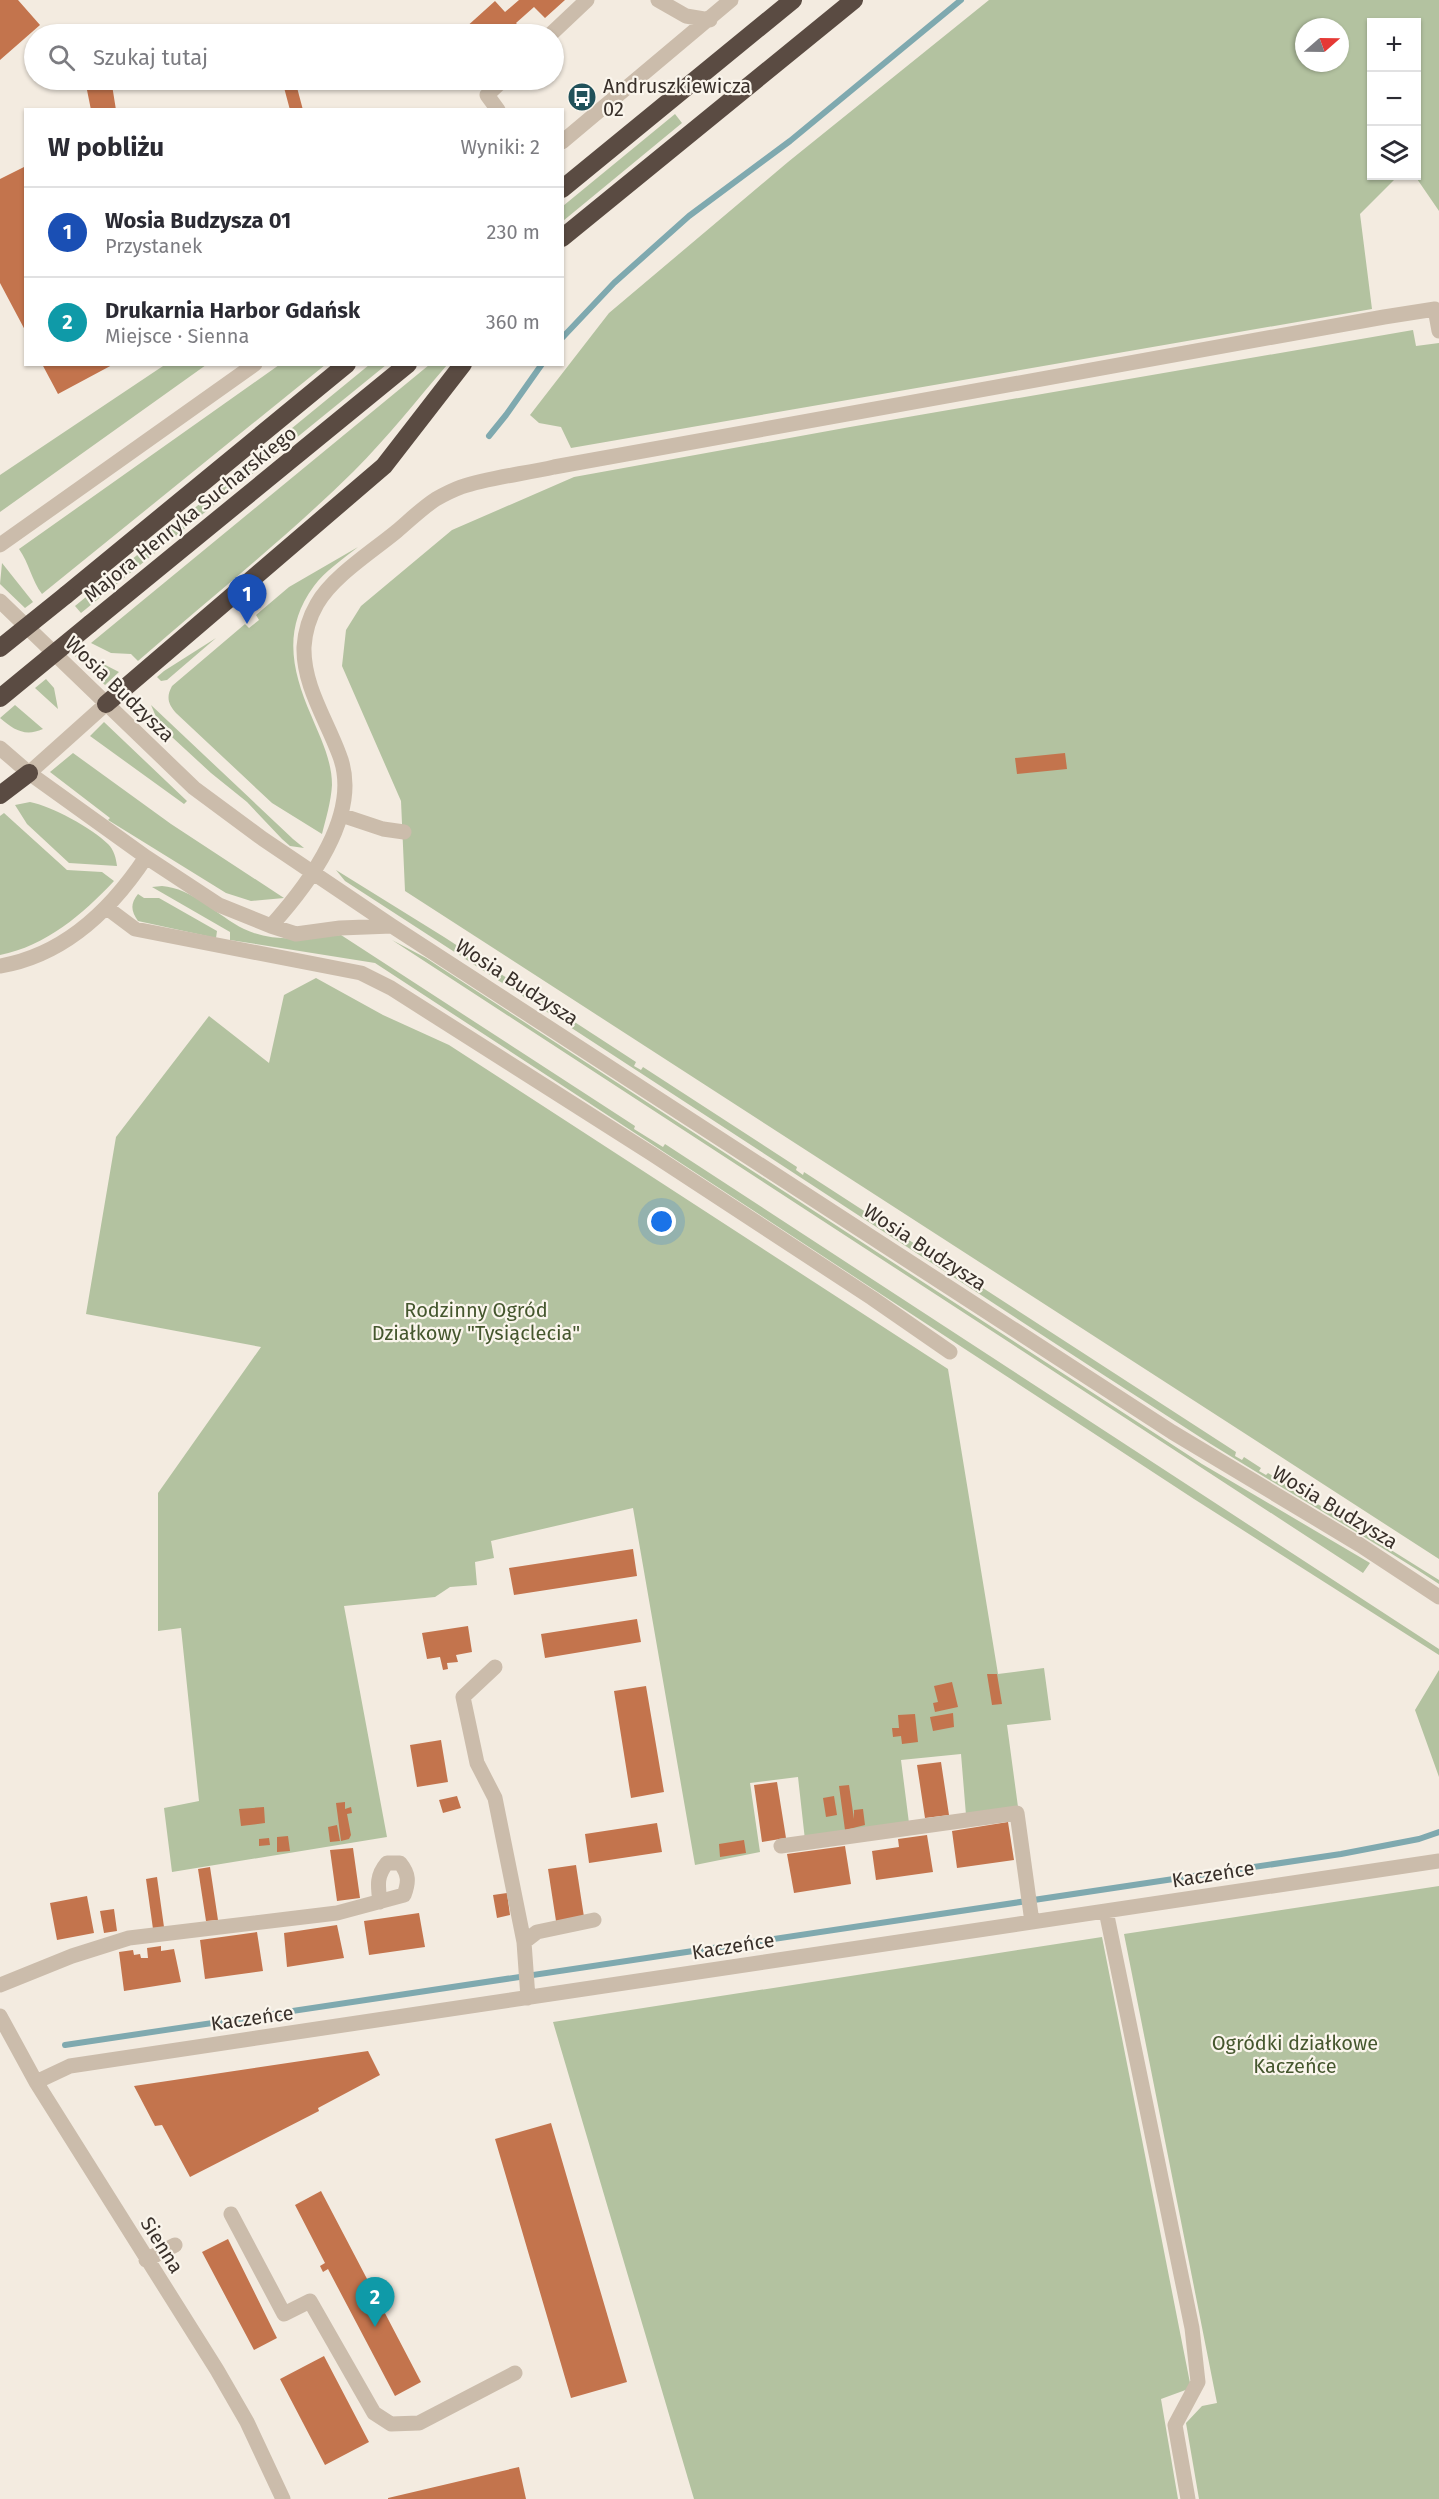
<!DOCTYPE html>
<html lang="pl">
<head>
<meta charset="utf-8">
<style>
  :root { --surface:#fff; --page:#f2f2f3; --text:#2b2b33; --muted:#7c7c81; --line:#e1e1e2; --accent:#b45309 }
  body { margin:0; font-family:"Fira Sans",sans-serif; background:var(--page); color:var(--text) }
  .controls { position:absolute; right:18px; top:18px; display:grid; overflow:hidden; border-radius:0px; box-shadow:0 2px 4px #0004 }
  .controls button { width:54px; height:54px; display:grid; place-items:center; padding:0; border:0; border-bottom:2px solid var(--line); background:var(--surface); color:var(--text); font:30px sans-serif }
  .compass { position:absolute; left:1295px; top:18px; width:54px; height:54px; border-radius:50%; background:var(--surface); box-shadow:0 2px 4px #0004; rotate:70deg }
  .you { position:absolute; left:662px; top:1222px; width:21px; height:21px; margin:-15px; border:4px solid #fff; border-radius:50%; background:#1a73e8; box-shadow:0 0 0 9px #1a73e833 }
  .badge { display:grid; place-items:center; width:39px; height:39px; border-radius:50%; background:var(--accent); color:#fff; font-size:20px; font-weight:700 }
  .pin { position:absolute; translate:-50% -50px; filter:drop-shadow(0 2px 3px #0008) }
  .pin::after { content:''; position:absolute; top:32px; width:21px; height:18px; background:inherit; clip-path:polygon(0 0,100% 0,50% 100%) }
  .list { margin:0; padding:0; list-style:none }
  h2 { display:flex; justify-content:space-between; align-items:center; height:78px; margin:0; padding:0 24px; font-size:26px }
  h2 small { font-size:20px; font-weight:400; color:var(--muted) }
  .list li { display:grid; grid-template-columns:39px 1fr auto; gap:18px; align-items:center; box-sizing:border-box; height:90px; padding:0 24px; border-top:2px solid var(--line) }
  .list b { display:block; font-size:22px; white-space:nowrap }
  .list p { margin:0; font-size:20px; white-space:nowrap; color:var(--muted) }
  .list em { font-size:20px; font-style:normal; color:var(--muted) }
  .icon { flex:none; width:33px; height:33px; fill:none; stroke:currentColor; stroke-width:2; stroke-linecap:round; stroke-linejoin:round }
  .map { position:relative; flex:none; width:1439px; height:2499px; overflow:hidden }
  .search { position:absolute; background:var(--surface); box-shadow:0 2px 4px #0004; left:24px; top:24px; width:540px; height:66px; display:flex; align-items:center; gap:15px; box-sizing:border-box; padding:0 21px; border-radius:33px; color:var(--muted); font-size:22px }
  .panel { position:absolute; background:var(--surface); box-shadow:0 2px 4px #0004; left:24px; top:108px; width:540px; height:258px; border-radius:0px }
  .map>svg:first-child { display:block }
</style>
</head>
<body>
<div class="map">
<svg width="1439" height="2499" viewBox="0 0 1439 2499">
  <rect width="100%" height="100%" fill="#f3ebe0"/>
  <!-- green -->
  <path fill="#b3c2a0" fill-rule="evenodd" d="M989,0H1439V211L1415,176L1416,22H1372V176H1398L1360,214L1372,309L571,448L561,427L539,423L530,415L609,313L788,162ZM1304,27H1340V63H1304Z
    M675,114L682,123L563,221V206Z
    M1413,330L1416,346L1439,343V1559L405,891L401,801L342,666L346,630L361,606L452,530L574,477L850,427Z
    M166,364L206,365L0,512V475Z
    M279,365H325L42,594C32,581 29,563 19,549Z
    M369,365H386L81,613L75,606Z
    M429,365H447C416,401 387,438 354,471C286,538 210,598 138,661L131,654L111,653L91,643Z
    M358,547C343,559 325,571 314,586C282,629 292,671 311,715C320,737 332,760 332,785C331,802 326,818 322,834L272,803L176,713C168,704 166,697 172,686L245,624L249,628L259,620L256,615L289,587Z
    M2,563L33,602L25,608L0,584Z
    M216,638L167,680L161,681L157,677L164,671Z
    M80,652L119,672L105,685L75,656Z
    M46,679L54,688L58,709L35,688Z
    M15,705L43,729C25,737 14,730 0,718Z
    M151,705L293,839L304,848L290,846L282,839L247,802L211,773L160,726Z
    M104,722L187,801L184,804L90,736Z
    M73,753L171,824L284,898L251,901L226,893L108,820L110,818L50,772Z
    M30,802C51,806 92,828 108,844C114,850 116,858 117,866L69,863L27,824L15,805Z
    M4,813L67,870L102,872L114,881C83,914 46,946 0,955V816Z
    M336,870L444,937L636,1062L634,1066L641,1070L643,1067L797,1167L796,1170L803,1175L804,1172L1236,1452L1235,1456L1242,1460L1244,1457L1261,1468L1259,1471L1266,1475L1268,1473L1439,1580V1584C1357,1530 1271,1483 1189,1430C907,1248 627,1063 345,881Z
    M162,886C192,888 218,916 244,929C275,944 309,937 341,935L635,1126L634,1129L663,1147L665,1144L1439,1649V1655L1194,1499L375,963L230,940V932L152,887Z
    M138,894L144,898H159L217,931L216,938L138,921C131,911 130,904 138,894Z
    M392,940L426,958L1202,1464L1370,1563L1363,1573Z
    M316,978L383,1015L449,1045L948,1369L998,1674L1044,1668L1051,1720L1007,1725L1018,1807L966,1815L961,1754L901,1760L909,1823L805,1840L798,1777L750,1783L760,1852L695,1865L633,1508L491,1541L494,1558L475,1562L477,1585L450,1587L435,1597L344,1606L387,1837L172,1872L164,1808L199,1801L181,1628L158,1631V1493L261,1347L86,1314L116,1137L209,1016L269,1063L284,995Z
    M1439,1670V1777L1415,1710Z
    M1439,1886V2499H1199L1186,2423L1202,2406L1217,2403L1124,1934Z
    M1102,1937L1191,2388L1161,2399L1178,2499H694L553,2022Z"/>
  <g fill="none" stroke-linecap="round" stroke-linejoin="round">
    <!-- stream -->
    <path stroke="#7fa9af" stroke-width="6" d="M562,338L614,283L689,216L790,141L961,0
      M489,436L506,415L542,364
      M65,2045L1341,1854L1419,1839L1439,1832"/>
  </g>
  <!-- building -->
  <path fill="#c3744d" d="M0,0H18L40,25L0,60Z
    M519,0H565L545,18L534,7L516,23L526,34H464V29L495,1L505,12Z
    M85,80H137V81L112,85L116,110H91Z
    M282,80H295L303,110H290Z
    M26,166V332L0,283V179Z
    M42,364H114L58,394Z
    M1065,753L1067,769L1017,774L1015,758Z
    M633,1549L637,1576L514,1595L509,1568Z
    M637,1619L641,1642L545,1658L541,1634Z
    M468,1626L472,1652L456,1655L458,1662L447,1663L448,1669L443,1670L440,1657L427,1659L422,1633Z
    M987,1674H997L1002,1704L992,1705Z
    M952,1682L958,1707L935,1712L933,1703L938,1702L934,1686Z
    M646,1686L664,1792L631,1798L614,1691Z
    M953,1713L954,1727L933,1731L930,1717Z
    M915,1714L918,1742L902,1744L901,1736L893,1737L892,1728H899L898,1715Z
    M441,1740L448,1782L417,1787L410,1745Z
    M941,1762L949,1815L925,1818L917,1765Z
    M777,1782L786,1838L762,1842L754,1785Z
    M849,1785L854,1819V1810L863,1809L865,1825L845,1830L839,1786Z
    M457,1796L461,1808L443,1813L439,1800Z
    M834,1796L837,1815L826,1817L823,1798Z
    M345,1802V1809L351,1807L352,1813L347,1814L351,1835L349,1839L341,1841L336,1803Z
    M264,1807L265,1823L241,1826L239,1809Z
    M1008,1822L1014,1860L957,1868L952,1831Z
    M657,1823L662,1852L589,1863L585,1834Z
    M337,1825L340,1841L330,1842L328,1827Z
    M927,1835L933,1872L876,1880L872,1851L899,1847L898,1839Z
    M288,1836L290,1851L277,1852V1837Z
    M269,1838L270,1845L259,1846V1839Z
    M744,1840L746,1853L720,1857L719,1844Z
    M845,1846L851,1884L794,1893L787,1854Z
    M353,1848L360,1898L337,1901L330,1850Z
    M576,1865L584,1917L556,1921L548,1869Z
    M210,1867L218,1920L206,1921L198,1869Z
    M157,1877L164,1927L153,1929L146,1879Z
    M507,1893L510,1915L497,1918L493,1895Z
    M87,1896L94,1933L57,1940L50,1903Z
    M114,1909L117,1931L104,1933L100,1911Z
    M419,1913L425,1947L369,1955L364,1921Z
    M337,1925L344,1958L287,1967L284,1933Z
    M257,1932L263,1971L205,1979L200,1940Z
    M161,1946V1951L174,1949L181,1982L124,1991L119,1952L133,1950L134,1955L140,1954L141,1958H148L147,1948Z
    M368,2051L380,2075L318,2108L319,2111L190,2177L162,2125L155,2126L134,2086Z
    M551,2123L627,2382L571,2398L495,2139Z
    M321,2191L421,2382L395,2396L328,2269L323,2272L320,2266L325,2263L295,2205Z
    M228,2239L277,2338L254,2350L202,2252Z
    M324,2356L369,2442L325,2465L280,2379Z
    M519,2467L526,2499H388V2498Z"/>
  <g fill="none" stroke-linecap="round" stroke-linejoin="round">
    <!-- minor -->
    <path stroke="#cbbcab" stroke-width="15" d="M658,0L686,16L710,20
      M551,34L587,0
      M498,110L487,95L503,80
      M562,142L731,0
      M0,545L255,364
      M0,601L194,788L263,839L392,926L1172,1432L1360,1545L1439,1597
      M0,748L29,773L146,857L219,905L271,926L296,934L340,928L392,926
      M29,773L106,704
      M341,815L383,829L404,832
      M107,908L135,929L361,973L391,988L652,1154L872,1298L950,1352
      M271,926C308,885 363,813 339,754C326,719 303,685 304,647C305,632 310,616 317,604C333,576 373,551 397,531C410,520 422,508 436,499C443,495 453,490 461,487C490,477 524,474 554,467L1384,317L1435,309L1439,331
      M0,966C65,955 111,910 146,857
      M495,1667L463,1697L477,1763L495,1798L524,1942
      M781,1846L1017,1813L1032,1922
      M1106,1911L1192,2328L1198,2382L1175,2425L1188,2499
      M0,1985L72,1956L129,1938L337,1913L404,1895C409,1882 409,1874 400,1863H387C376,1876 378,1886 380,1902
      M528,1998L524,1942L537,1932L594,1920
      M0,2016L36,2082L217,2370L247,2422L283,2499
      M36,2082L70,2066L1439,1861
      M231,2214L284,2314L310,2301L374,2413L391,2424L419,2423L515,2373
      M146,2260L175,2245"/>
    <!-- highway -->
    <path stroke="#5a4b42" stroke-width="18" d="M562,189L793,0
      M562,238L854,0
      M66,595L347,364
      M90,624L408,364
      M106,704L384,466L463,364
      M0,795L29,773"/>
    <!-- highway-bridge -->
    <path stroke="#5a4b42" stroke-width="18" d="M0,648L66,595
      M0,698L90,624"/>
  </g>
  <!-- icons -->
  <defs>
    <g id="bus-disc" transform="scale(1.5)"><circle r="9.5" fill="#20515a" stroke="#faf5ec"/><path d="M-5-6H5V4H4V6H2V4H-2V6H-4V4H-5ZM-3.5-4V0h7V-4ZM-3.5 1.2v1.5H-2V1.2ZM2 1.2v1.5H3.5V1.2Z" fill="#fff"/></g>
  </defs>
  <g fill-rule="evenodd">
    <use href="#bus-disc" x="582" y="97"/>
  </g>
  <g text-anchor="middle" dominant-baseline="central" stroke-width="4.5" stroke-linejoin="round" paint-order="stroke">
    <!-- poi labels -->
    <g font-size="20" fill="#39302a" stroke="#faf5ec" text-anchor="start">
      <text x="603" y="86">Andruszkiewicza<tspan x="603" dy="23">02</tspan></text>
    </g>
    <!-- street labels -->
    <g font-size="20" fill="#39302a" stroke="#faf5ec">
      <text transform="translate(190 514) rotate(-39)">Majora Henryka Sucharskiego</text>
      <text transform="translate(120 689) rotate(44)">Wosia Budzysza</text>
      <text transform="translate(517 982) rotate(33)">Wosia Budzysza</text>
      <text transform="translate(925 1247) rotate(33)">Wosia Budzysza</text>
      <text transform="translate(1335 1507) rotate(31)">Wosia Budzysza</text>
      <text transform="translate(1213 1874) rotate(-9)">Kaczeńce</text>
      <text transform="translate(733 1946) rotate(-9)">Kaczeńce</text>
      <text transform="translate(252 2018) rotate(-8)">Kaczeńce</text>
      <text transform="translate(162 2245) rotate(58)">Sienna</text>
    </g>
    <!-- park labels -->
    <g font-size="20" fill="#45572e" stroke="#faf5ec">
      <text x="476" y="1310">Rodzinny Ogród<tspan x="476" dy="23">Działkowy "Tysiąclecia"</tspan></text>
      <text x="1295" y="2043">Ogródki działkowe<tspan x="1295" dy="23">Kaczeńce</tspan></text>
    </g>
  </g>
</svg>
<div class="controls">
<button>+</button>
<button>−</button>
<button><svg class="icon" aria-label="layers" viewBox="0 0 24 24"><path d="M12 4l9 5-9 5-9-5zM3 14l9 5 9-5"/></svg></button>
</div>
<svg class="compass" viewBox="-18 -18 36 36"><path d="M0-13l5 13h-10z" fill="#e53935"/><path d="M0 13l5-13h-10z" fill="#7c7c81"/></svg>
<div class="you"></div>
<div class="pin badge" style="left:247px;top:624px;background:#1a4fb4">1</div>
<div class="pin badge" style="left:375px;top:2327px;background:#0f9aa8">2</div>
<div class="search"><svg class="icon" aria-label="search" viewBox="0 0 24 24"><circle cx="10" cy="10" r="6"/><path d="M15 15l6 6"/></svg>Szukaj tutaj</div>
<section class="panel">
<h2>W pobliżu<small>Wyniki: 2</small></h2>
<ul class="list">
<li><span class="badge" style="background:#1a4fb4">1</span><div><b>Wosia Budzysza 01</b><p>Przystanek</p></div><em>230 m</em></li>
<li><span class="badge" style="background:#0f9aa8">2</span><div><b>Drukarnia Harbor Gdańsk</b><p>Miejsce · Sienna</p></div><em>360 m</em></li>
</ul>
</section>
</div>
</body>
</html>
